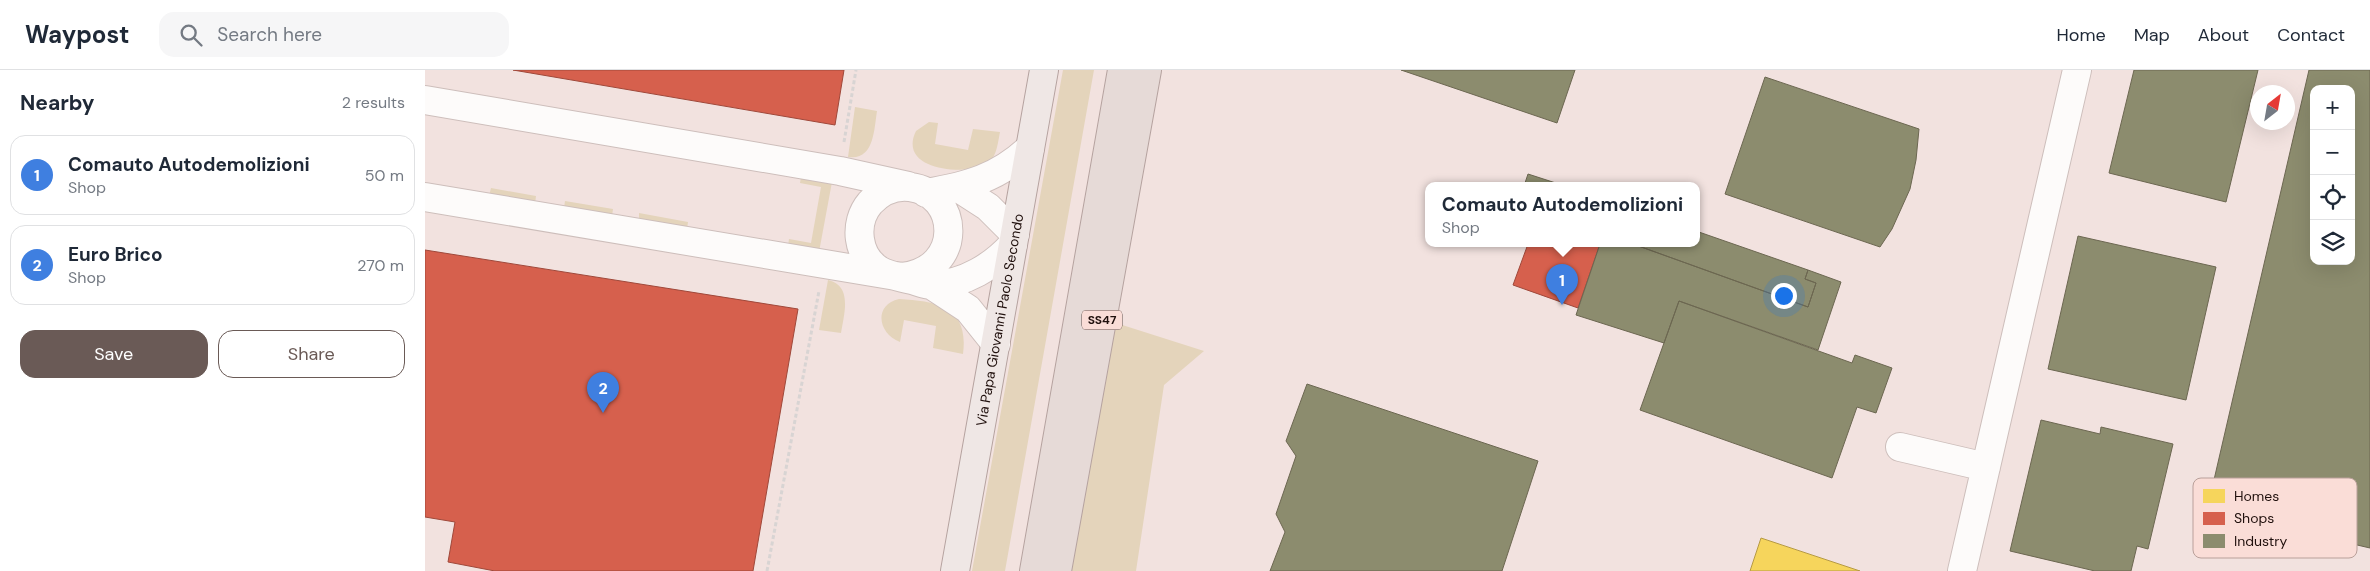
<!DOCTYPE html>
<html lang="en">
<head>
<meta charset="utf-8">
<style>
  :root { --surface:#fff; --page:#f6f6f7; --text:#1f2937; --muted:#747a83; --line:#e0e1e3; --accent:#6a5a56 }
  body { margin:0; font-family:"DM Sans",sans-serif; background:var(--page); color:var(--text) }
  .controls { position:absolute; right:15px; top:15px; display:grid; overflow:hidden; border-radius:10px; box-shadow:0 5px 20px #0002 }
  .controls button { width:45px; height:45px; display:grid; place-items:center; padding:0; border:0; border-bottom:1px solid var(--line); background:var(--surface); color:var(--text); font:25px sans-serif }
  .compass { position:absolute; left:1825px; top:15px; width:45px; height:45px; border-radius:50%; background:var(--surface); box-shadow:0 5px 20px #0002; rotate:31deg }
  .you { position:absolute; left:1358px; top:225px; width:18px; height:18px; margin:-12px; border:4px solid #fff; border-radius:50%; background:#1a73e8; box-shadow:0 0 0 8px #1a73e833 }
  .badge { display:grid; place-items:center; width:32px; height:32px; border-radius:50%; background:var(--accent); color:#fff; font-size:16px; font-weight:700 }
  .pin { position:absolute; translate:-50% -41px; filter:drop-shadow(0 1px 2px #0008) }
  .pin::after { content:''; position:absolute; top:26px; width:18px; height:15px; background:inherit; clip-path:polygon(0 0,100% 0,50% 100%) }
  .popup { position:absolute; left:1000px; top:112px; width:275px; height:65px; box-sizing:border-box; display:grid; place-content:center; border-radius:10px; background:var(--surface); filter:drop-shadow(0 1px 4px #0005); font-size:16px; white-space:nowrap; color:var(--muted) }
  .popup b { font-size:19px; color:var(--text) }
  .popup::after { content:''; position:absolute; left:50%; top:100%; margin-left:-10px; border:10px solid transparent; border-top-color:var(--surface) }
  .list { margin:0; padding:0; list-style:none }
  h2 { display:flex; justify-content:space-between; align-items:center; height:65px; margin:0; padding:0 20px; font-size:21px }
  h2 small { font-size:16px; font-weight:400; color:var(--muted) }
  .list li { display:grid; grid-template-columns:32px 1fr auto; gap:15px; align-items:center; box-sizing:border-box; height:80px; margin:0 10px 10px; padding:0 10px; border:1px solid var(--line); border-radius:15px }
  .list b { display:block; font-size:19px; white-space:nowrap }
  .list p { margin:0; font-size:16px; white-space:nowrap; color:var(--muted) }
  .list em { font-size:16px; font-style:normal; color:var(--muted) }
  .actions { display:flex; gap:10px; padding:15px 20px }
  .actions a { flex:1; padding:11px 0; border:1px solid var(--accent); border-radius:15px; text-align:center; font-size:18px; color:var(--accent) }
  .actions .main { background:var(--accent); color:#fff }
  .icon { flex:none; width:28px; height:28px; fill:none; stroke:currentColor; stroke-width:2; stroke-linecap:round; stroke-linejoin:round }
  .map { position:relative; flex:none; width:1945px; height:501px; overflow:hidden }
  header { display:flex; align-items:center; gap:30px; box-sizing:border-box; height:70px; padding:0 25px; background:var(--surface); border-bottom:1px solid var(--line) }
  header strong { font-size:24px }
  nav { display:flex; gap:28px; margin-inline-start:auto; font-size:18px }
  .search { width:350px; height:45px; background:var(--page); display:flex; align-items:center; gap:12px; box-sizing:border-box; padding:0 18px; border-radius:15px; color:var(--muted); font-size:19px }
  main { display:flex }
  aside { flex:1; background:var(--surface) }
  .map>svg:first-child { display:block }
</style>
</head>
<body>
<header>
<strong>Waypost</strong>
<div class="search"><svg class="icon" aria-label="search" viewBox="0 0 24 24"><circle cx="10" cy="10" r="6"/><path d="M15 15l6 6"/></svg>Search here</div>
<nav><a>Home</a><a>Map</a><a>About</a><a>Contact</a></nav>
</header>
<main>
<aside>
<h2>Nearby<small>2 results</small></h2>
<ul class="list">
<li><span class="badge" style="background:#3f7fe0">1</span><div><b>Comauto Autodemolizioni</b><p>Shop</p></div><em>50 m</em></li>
<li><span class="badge" style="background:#3f7fe0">2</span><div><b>Euro Brico</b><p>Shop</p></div><em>270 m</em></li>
</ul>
<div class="actions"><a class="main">Save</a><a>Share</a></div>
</aside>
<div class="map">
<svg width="1945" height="501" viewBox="0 0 1945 501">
  <rect width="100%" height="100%" fill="#f2e2df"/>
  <!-- green -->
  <path fill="#e4d4bb" d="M638,0H669L580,501H547Z
    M430,37L452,41C449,60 449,91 423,87Z
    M504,52L513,53L510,74L543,80L548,59L575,62C573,72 572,84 565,92C552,106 470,104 491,61Z
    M376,107L407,112L394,182L363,176L364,169L386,173L396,117L375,113Z
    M66,118L111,126L110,134L64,126Z
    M140,131L188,139L187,146L139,138Z
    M214,143L263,152L262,159L214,150Z
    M403,210C428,216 419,244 416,263L394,260Z
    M474,229C514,231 544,238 538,284L508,278L511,256L479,250L475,272C453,264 448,235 474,229Z
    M691,253L779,281L739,315L711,501H646Z"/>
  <!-- homes -->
  <path fill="#f6d55c" stroke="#b69a44" d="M1336,468L1435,501H1325Z"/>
  <!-- shops -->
  <path fill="#d6604d" stroke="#9f483a" d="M88,0H419L410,55Z
    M1103,174H1175L1153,238L1088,215Z
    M0,180L373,239L328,501H70L23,492L30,452L0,447Z"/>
  <!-- industry -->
  <path fill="#8c8c6e" stroke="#6c6751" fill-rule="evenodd" d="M976,0H1150L1132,53Z
    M1709,0H1833L1801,132L1684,103Z
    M1884,0H1945V478L1782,440ZM1889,19H1926V191H1889Z
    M1340,7L1494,59L1491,90L1485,119L1467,159L1455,177L1300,124Z
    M1103,104L1140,116H1099Z
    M1271,161L1383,200L1380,209L1391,213L1383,237L1208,174H1271Z
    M1653,166L1791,197L1761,330L1623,299Z
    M1175,174H1208L1383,237L1391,213L1380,209L1383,200L1416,212L1393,280L1254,231L1239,273L1151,245Z
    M1254,231L1427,293L1430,285L1467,298L1451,343L1432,337L1407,408L1215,340Z
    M882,314L1113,391L1077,501H845L860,462L851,444L871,386L861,371Z
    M1616,350L1675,364L1676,357L1748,374L1723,479L1712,476L1706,501H1670L1585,481Z"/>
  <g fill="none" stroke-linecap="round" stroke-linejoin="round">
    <!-- minor casing -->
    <g stroke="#cdbebb" stroke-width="30">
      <path id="minor" d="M0,30L415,101L483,116
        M532,117L563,137L590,164
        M501,123C543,116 573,108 605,78
        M0,127L477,207C540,200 535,123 485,117C469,115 455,122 445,133C428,153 432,186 454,200C464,206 476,207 487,210C494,212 502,216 509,215C539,214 569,196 588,174
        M508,216L543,239L571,274
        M1475,377L1561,397
        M1537,501L1652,0"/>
    </g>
    <!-- major casing -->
    <g stroke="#b5a29f" stroke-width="30">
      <g id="major">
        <path id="s1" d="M530,501L619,0"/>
      </g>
    </g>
    <!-- highway casing -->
    <g stroke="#b5a29f" stroke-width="30">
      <path id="highway" d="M609,501L697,0
        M632,501L722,0"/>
    </g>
    <!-- path -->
    <path stroke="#d8d4d3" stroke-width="3" stroke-dasharray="4 2.5" stroke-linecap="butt" d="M419,72L431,0
      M342,501L394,221"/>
    <!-- minor -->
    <use href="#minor" stroke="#fdfbfa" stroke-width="28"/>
    <!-- major -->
    <use href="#major" stroke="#efe7e5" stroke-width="28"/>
    <!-- highway -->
    <use href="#highway" stroke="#e6dad7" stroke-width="28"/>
  </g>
  <g text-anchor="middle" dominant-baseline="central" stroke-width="5" stroke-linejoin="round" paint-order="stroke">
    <!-- shield labels -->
    <rect fill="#faddd7" stroke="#614e4a" stroke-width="1" x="657" y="240.5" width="40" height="19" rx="4"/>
    <g font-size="12" font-weight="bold" fill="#20100d">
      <text x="677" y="250">SS47</text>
    </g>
    <!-- street labels -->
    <g font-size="14" fill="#20100d" stroke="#faddd7">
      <text stroke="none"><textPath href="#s1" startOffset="255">Via Papa Giovanni Paolo Secondo</textPath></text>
    </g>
  </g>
  <!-- legend -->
  <rect x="1768" y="408" width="164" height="80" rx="8" fill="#faddd7" stroke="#b9a09a" stroke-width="1"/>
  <rect x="1778" y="419" width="22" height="14" fill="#f6d55c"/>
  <rect x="1778" y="442" width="22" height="13" fill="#d6604d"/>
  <rect x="1778" y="464" width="22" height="14" fill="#8c8c6e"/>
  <g font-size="14" fill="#20100d">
    <text x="1809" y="431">Homes</text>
    <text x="1809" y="453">Shops</text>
    <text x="1809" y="476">Industry</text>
  </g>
</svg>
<div class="controls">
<button>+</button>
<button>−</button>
<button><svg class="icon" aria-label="locate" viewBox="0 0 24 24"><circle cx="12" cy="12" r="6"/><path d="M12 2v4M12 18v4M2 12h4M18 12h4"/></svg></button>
<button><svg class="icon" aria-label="layers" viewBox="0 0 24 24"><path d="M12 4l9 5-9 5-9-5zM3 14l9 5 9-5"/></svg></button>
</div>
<svg class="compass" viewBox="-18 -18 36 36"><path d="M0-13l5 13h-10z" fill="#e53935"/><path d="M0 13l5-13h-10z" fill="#747a83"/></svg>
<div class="you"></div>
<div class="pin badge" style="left:1137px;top:235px;background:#3f7fe0">1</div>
<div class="popup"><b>Comauto Autodemolizioni</b>Shop</div>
<div class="pin badge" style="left:178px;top:343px;background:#3f7fe0">2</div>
</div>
</main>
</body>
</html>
